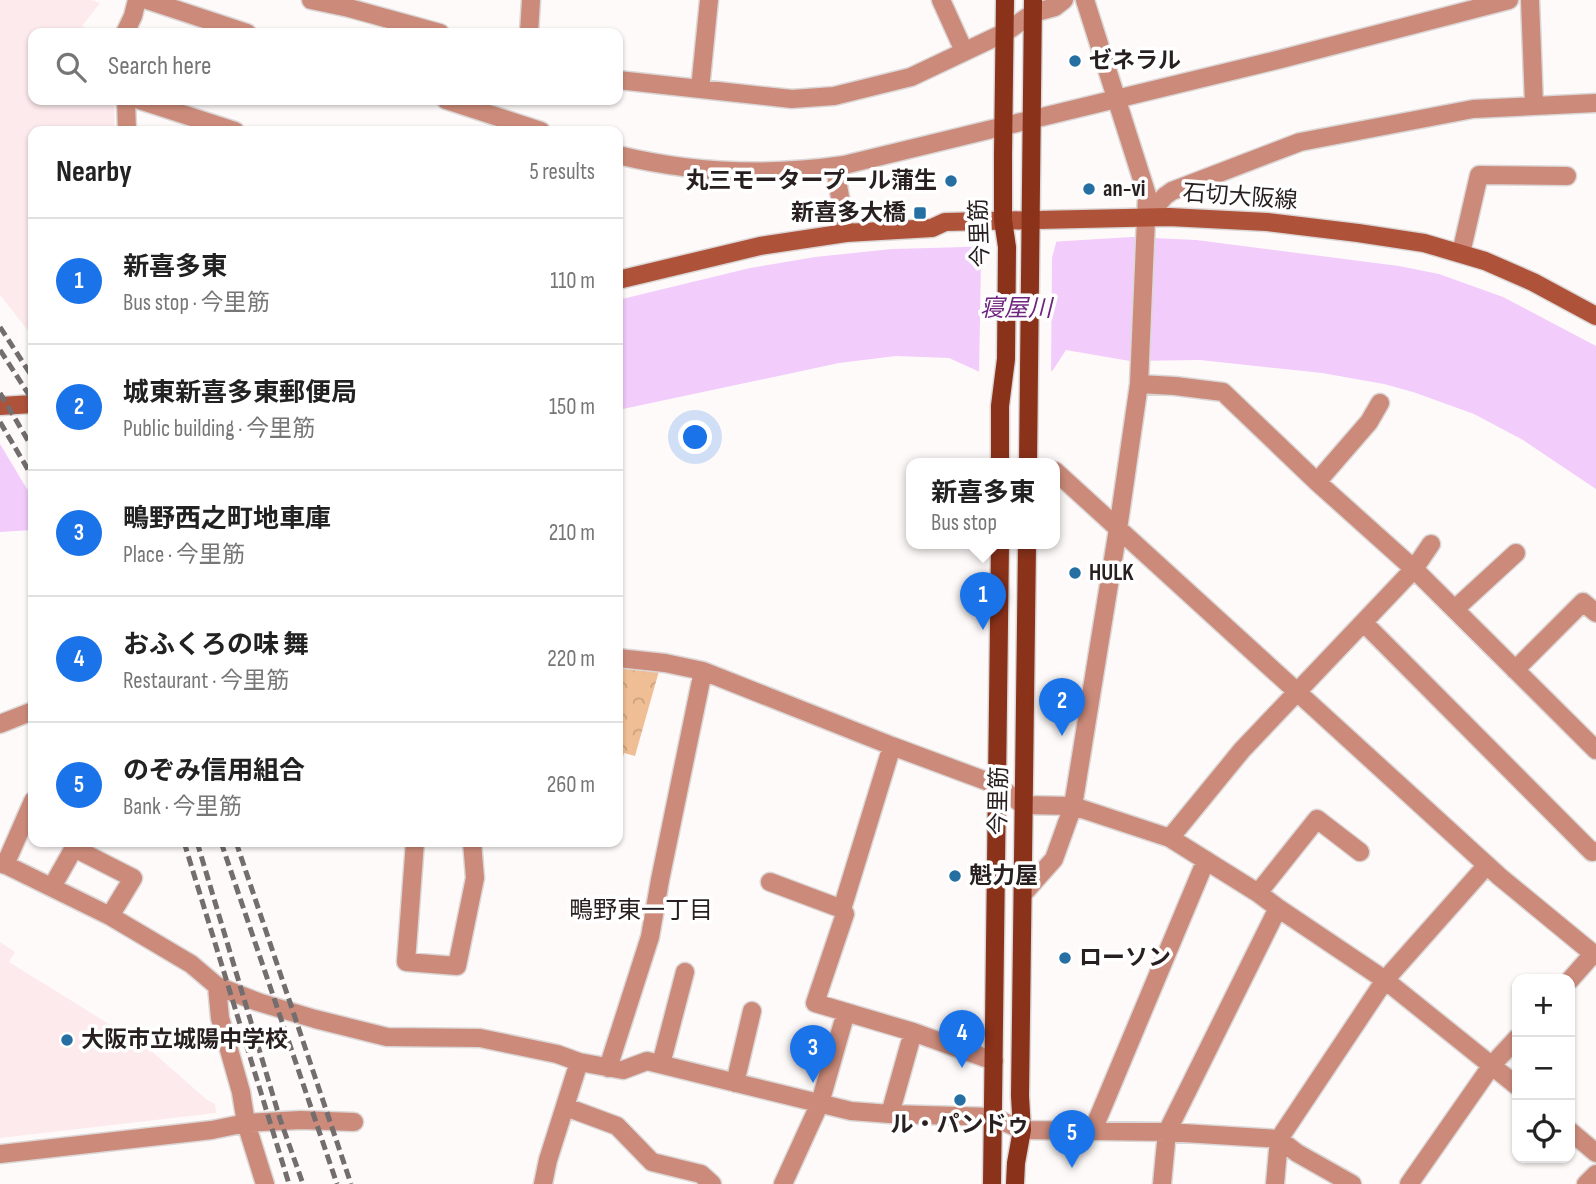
<!DOCTYPE html>
<html lang="en">
<head>
<meta charset="utf-8">
<style>
  :root { --surface:#fff; --page:#f6f6f6; --text:#222; --muted:#767676; --line:#e0e0e0; --accent:#1a73e8 }
  body { margin:0; font-family:"Sofia Sans Condensed","Noto Sans JP",sans-serif; background:var(--page); color:var(--text) }
  .controls { position:absolute; right:21px; bottom:21px; display:grid; overflow:hidden; border-radius:14px; box-shadow:0 2px 5px #0004 }
  .controls button { width:63px; height:63px; display:grid; place-items:center; padding:0; border:0; border-bottom:2px solid var(--line); background:var(--surface); color:var(--text); font:35px sans-serif }
  .you { position:absolute; left:696px; top:438px; width:24px; height:24px; margin:-18px; border:5px solid #fff; border-radius:50%; background:#1a73e8; box-shadow:0 0 0 10px #1a73e833 }
  .badge { display:grid; place-items:center; width:46px; height:46px; border-radius:50%; background:var(--accent); color:#fff; font-size:23px; font-weight:700 }
  .pin { position:absolute; translate:-50% -58px; filter:drop-shadow(0 2px 4px #0008) }
  .pin::after { content:''; position:absolute; top:37px; width:24px; height:21px; background:inherit; clip-path:polygon(0 0,100% 0,50% 100%) }
  .popup { position:absolute; left:906px; top:458px; width:154px; height:91px; box-sizing:border-box; display:grid; place-content:center; border-radius:14px; background:var(--surface); filter:drop-shadow(0 2px 5px #0005); font-size:23px; white-space:nowrap; color:var(--muted) }
  .popup b { font-size:26px; color:var(--text) }
  .popup::after { content:''; position:absolute; left:50%; top:100%; margin-left:-14px; border:14px solid transparent; border-top-color:var(--surface) }
  .list { margin:0; padding:0; list-style:none }
  h2 { display:flex; justify-content:space-between; align-items:center; height:91px; margin:0; padding:0 28px; font-size:30px }
  h2 small { font-size:23px; font-weight:400; color:var(--muted) }
  .list li { display:grid; grid-template-columns:46px 1fr auto; gap:21px; align-items:center; box-sizing:border-box; height:126px; padding:0 28px; border-top:2px solid var(--line) }
  .list b { display:block; font-size:26px; white-space:nowrap }
  .list p { margin:0; font-size:23px; white-space:nowrap; color:var(--muted) }
  .list em { font-size:23px; font-style:normal; color:var(--muted) }
  .icon { flex:none; width:38px; height:38px; fill:none; stroke:currentColor; stroke-width:2; stroke-linecap:round; stroke-linejoin:round }
  .map { position:relative; flex:none; width:1596px; height:1184px; overflow:hidden }
  .search { position:absolute; background:var(--surface); box-shadow:0 2px 5px #0004; left:28px; top:28px; width:595px; height:77px; display:flex; align-items:center; gap:18px; box-sizing:border-box; padding:0 24px; border-radius:14px; color:var(--muted); font-size:26px }
  .panel { position:absolute; background:var(--surface); box-shadow:0 2px 5px #0004; left:28px; top:126px; width:595px; height:721px; border-radius:14px }
  .map>svg:first-child { display:block }
</style>
</head>
<body>
<div class="map">
<svg width="1596" height="1184" viewBox="0 0 1596 1184">
  <defs>
    <pattern id="forest-crowns" width="20" height="18" patternUnits="userSpaceOnUse" patternTransform="scale(1.75)"><rect width="20" height="18" fill="#efbe94"/><path d="M2 6a3 3 0 1 1 6 0M12 15a3 3 0 1 1 6 0" fill="none" stroke="#cda37f"/></pattern>
  </defs>
  <rect width="100%" height="100%" fill="#fffafa"/>
  <!-- built -->
  <path fill="#fdeaec" d="M0,0H91L100,3L82,26L93,33H33V100H114L115,131H33V337L0,295Z
    M0,942L15,952L9,962L149,1049L206,1099L215,1104L216,1113L0,1138Z"/>
  <!-- forest -->
  <path fill="url(#forest-crowns)" d="M618,667L659,671L635,756L624,753L618,776Z"/>
  <!-- water -->
  <path fill="#f2ccfb" d="M1132,237L1196,240L1399,266L1439,274L1503,297L1596,346V489L1523,440L1474,414L1413,392L1384,384L1322,373L1200,360L1130,361L1066,350L1053,370L1047,374L982,373L949,358L896,356L839,363L618,410V300L750,268L815,257L892,249L966,247Z
    M33,425V530L0,532V427Z"/>
  <!-- pier -->
  <path fill="#fffafa" d="M1057,239L1052,258L1051,376L1047,377L979,375L981,259L975,243Z
    M33,421V499L0,444V424Z"/>
  <g fill="none" stroke-linecap="round" stroke-linejoin="round">
    <!-- minor casing -->
    <g stroke="#dcd7d7" stroke-width="21">
      <path id="minor" d="M311,0L349,8L440,33
        M941,0L964,51
        M1530,0L1534,105
        M125,33L133,16L137,0
        M529,33L531,0
        M618,80L792,99L834,96L911,77L1006,32L1033,13L1055,7L1064,0
        M700,89L709,0
        M126,100L127,131
        M139,100L235,131
        M835,167L846,233
        M1147,217L1165,196L1172,191L1300,142L1473,109L1596,103
        M1461,253L1479,175L1567,176
        M1139,384L1175,386L1223,392L1317,482L1414,569L1596,750
        M1055,471L1500,877L1596,956
        M1317,482L1369,422L1380,403
        M1455,609L1516,553
        M1364,623L1592,852L1596,851
        M618,658L665,663L703,671L892,746L997,785L1023,805L1073,806L1170,838L1258,893L1278,908L1385,980L1517,1086
        M1515,670L1583,602L1596,613
        M0,724L33,711
        M892,746L842,909L845,914L815,1003L913,1032L994,1061
        M1170,838L1242,750L1414,569L1431,544
        M415,842L406,962L457,966L475,878L472,842
        M0,862L110,916L191,964L217,986L258,1002L315,1019L387,1037L480,1038L557,1054L579,1062L623,1070L647,1061L851,1111L890,1114L993,1117L1022,1130L1167,1132L1279,1139L1297,1153L1352,1184
        M5,865L33,801
        M770,882L842,909
        M52,887L74,848L133,878L110,916
        M1258,893L1317,819L1360,852
        M1023,894L1054,859L1073,806L1118,529L1139,384L1147,195L1085,0
        M1570,980L1593,954
        M217,986L220,1018L241,1092L246,1123L265,1184
        M661,1064L685,972
        M608,1068L650,937L660,880L703,671
        M735,1083L752,1011
        M566,1107L617,1126L652,1162L701,1174L712,1184
        M890,1114L913,1032
        M1093,1130L1206,860
        M1570,1131L1596,1153
        M0,1154L212,1130L246,1123L301,1120L354,1122
        M543,1184L548,1160L579,1062
        M783,1184L820,1103L846,1012
        M1162,1184L1167,1132L1278,908
        M1275,1184L1279,1139L1385,980L1487,865
        M1409,1184L1492,1065L1517,1038
        M1586,1184L1596,1174"/>
    </g>
    <!-- tertiary casing -->
    <g stroke="#dcd7d7" stroke-width="21">
      <path id="tertiary" d="M147,0L247,33
        M446,100L541,131
        M618,155C692,173 769,176 844,165L1281,59L1509,0"/>
    </g>
    <!-- secondary casing -->
    <g stroke="#dcd7d7" stroke-width="21">
      <path id="secondary" d="M618,280L760,246L846,233L932,228L945,222L1169,217L1267,222L1358,233L1424,243L1485,261L1533,282L1596,316
        M0,406L33,404"/>
    </g>
    <!-- primary casing -->
    <g stroke="#dcd7d7" stroke-width="21">
      <path id="primary" d="M1000,464V406L1006,359L1007,247L1003,220V154L1005,0
        M1028,464L1033,0
        M992,1184L1000,544
        M1015,1184L1016,1163L1022,1130L1020,1096L1027,544"/>
    </g>
    <!-- minor -->
    <use href="#minor" stroke="#cc8b7a" stroke-width="18"/>
    <!-- tertiary -->
    <use href="#tertiary" stroke="#cc8b7a" stroke-width="18"/>
    <!-- secondary -->
    <use href="#secondary" stroke="#af523a" stroke-width="18"/>
    <!-- primary -->
    <use href="#primary" stroke="#8a321a" stroke-width="18"/>
    <!-- rail -->
    <path stroke="#746d6d" stroke-width="5" stroke-dasharray="10 5" stroke-linecap="butt" d="M0,327L33,378
      M0,350L33,401
      M0,393L33,449
      M0,422L33,478
      M184,842L289,1184
      M197,842L280,1119L303,1184
      M221,842L337,1184
      M236,842L351,1184"/>
  </g>
  <!-- markers -->
  <g fill="#256fa2" stroke="#fff" stroke-width="2.5">
    <circle cx="1075" cy="61" r="7"/>
    <circle cx="951" cy="181" r="7"/>
    <circle cx="1089" cy="189" r="7"/>
    <rect x="913" y="206" width="14" height="14" rx="3.5"/>
    <circle cx="1075" cy="573" r="7"/>
    <circle cx="955" cy="876" r="7"/>
    <circle cx="1065" cy="958" r="7"/>
    <circle cx="67" cy="1040" r="7"/>
    <circle cx="960" cy="1100" r="7"/>
  </g>
  <g text-anchor="middle" dominant-baseline="central" stroke-width="7" stroke-linejoin="round" paint-order="stroke">
    <!-- poi labels -->
    <g font-size="23" font-weight="bold" fill="#271f20" stroke="#fff" text-anchor="start">
      <text x="1089" y="61">ゼネラル</text>
      <text x="937" y="181" text-anchor="end">丸三モータープール蒲生</text>
      <text x="1103" y="189">an-vi</text>
      <text x="906" y="213" text-anchor="end">新喜多大橋</text>
      <text x="1089" y="573">HULK</text>
      <text x="969" y="876">魁力屋</text>
      <text x="1079" y="958">ローソン</text>
      <text x="81" y="1040">大阪市立城陽中学校</text>
      <text x="960" y="1125" text-anchor="middle">ル・パンドゥ</text>
    </g>
    <!-- street labels -->
    <g font-size="23" fill="#271f20" stroke="#fff">
      <text transform="translate(1240 197) rotate(4)">石切大阪線</text>
      <text transform="translate(980 233) rotate(-92)">今里筋</text>
      <text transform="translate(999 801) rotate(-89)">今里筋</text>
    </g>
    <!-- water labels -->
    <g font-size="24" font-style="italic" fill="#6f2580" stroke="#fff">
      <text x="1016" y="308">寝屋川</text>
    </g>
    <!-- neighbourhood labels -->
    <g font-size="24" fill="#271f20" stroke="#fff">
      <text x="641" y="910">鴫野東一丁目</text>
    </g>
  </g>
</svg>
<div class="controls">
<button>+</button>
<button>−</button>
<button><svg class="icon" aria-label="locate" viewBox="0 0 24 24"><circle cx="12" cy="12" r="6"/><path d="M12 2v4M12 18v4M2 12h4M18 12h4"/></svg></button>
</div>
<div class="you"></div>
<div class="pin badge" style="left:983px;top:630px">1</div>
<div class="popup"><b>新喜多東</b>Bus stop</div>
<div class="pin badge" style="left:1062px;top:736px">2</div>
<div class="pin badge" style="left:813px;top:1083px">3</div>
<div class="pin badge" style="left:962px;top:1068px">4</div>
<div class="pin badge" style="left:1072px;top:1168px">5</div>
<div class="search"><svg class="icon" aria-label="search" viewBox="0 0 24 24"><circle cx="10" cy="10" r="6"/><path d="M15 15l6 6"/></svg>Search here</div>
<section class="panel">
<h2>Nearby<small>5 results</small></h2>
<ul class="list">
<li><span class="badge">1</span><div><b>新喜多東</b><p>Bus stop · 今里筋</p></div><em>110 m</em></li>
<li><span class="badge">2</span><div><b>城東新喜多東郵便局</b><p>Public building · 今里筋</p></div><em>150 m</em></li>
<li><span class="badge">3</span><div><b>鴫野西之町地車庫</b><p>Place · 今里筋</p></div><em>210 m</em></li>
<li><span class="badge">4</span><div><b>おふくろの味 舞</b><p>Restaurant · 今里筋</p></div><em>220 m</em></li>
<li><span class="badge">5</span><div><b>のぞみ信用組合</b><p>Bank · 今里筋</p></div><em>260 m</em></li>
</ul>
</section>
</div>
</body>
</html>
